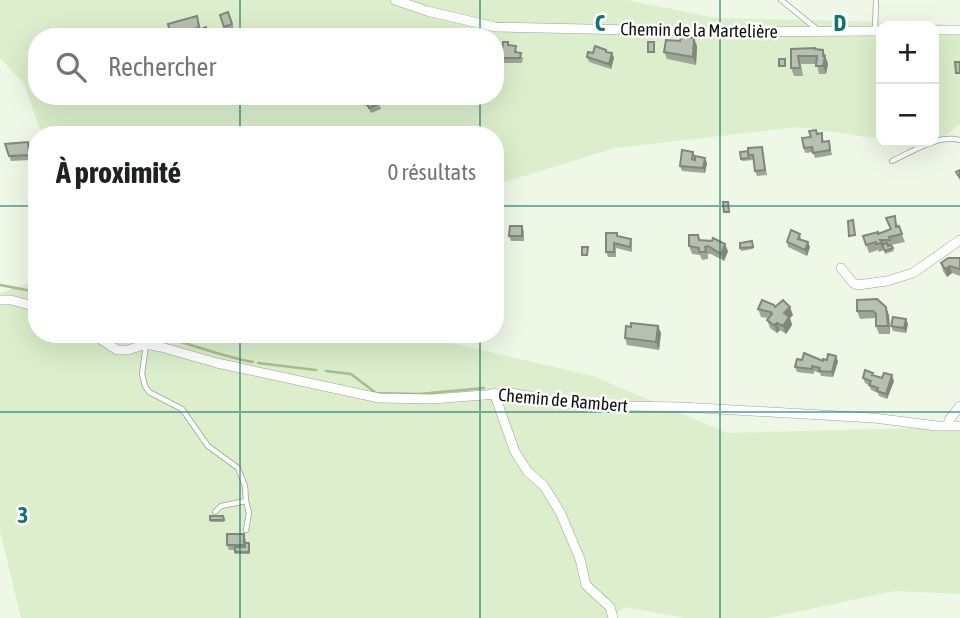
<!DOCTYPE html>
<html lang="fr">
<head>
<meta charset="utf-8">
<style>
  :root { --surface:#fff; --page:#f6f6f6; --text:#202124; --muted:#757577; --line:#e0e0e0 }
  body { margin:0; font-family:"Asap Condensed",sans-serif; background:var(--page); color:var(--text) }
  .controls { position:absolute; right:21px; top:21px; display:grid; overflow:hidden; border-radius:14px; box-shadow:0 7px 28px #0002 }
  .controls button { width:63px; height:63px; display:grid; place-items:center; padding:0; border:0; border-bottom:2px solid var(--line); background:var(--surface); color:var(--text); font:35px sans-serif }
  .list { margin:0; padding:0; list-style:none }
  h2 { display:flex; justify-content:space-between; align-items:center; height:91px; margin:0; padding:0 28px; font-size:30px }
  h2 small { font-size:23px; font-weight:400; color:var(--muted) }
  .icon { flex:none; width:38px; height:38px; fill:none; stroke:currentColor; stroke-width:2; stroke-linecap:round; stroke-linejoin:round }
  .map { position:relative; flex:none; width:960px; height:618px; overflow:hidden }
  .search { position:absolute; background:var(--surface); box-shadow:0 7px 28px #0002; left:28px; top:28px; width:476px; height:77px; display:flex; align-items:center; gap:18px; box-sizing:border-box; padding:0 24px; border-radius:28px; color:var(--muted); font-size:26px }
  .panel { position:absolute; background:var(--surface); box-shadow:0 7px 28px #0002; left:28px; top:126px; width:476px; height:217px; border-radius:28px }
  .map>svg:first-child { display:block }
</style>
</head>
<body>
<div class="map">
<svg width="960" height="618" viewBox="0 0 960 618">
  <rect width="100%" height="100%" fill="#eff8e7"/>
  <!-- green -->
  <path fill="#dceecb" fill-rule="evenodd" d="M0,0H626L717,18L927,23L960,26V124L932,147L898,142H934V26H881V139L799,127L615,148L495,185V135H42L24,84L0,58ZM37,37H495V96H37Z
    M37,281V334H413L593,376L727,433L960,427V594L895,591L768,618H685L625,607L611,618H21L0,531V293Z"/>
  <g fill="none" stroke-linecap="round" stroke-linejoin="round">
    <!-- stream -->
    <path stroke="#a7be90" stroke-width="2.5" d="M0,285L37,292
      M150,334C185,341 218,356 253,362
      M258,363L316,370
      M326,371L351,374L376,393L419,394L484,388"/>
    <!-- lane casing -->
    <g stroke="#9aa393" stroke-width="6">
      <path id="lane" d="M781,0L818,30
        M875,30L876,0
        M892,161C912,152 938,134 960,140
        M146,345L142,374L145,386L149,392L182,409L208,446L238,468L245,486L246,501L221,506L215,512
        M246,501L249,513L246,530"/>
    </g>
    <!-- street casing -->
    <g stroke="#9aa393" stroke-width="10">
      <path id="street" d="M395,0L427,11L495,27L721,32L881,31
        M934,30H960
        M841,268L853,283L858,285L887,281L913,273L960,240
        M0,300H11L37,307
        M93,334L117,350H128L146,344L161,347L217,363L379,398L432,399L511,393L579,405L682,407L874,418L937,426H960
        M494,393L515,452L528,472L544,486L560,512L580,559L586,585L610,607L613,618
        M948,426L949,420L960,406"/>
    </g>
    <!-- lane -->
    <use href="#lane" stroke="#fff" stroke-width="4.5"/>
    <!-- street -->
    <use href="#street" stroke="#fff" stroke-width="9"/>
  </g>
  <!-- wall -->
  <path fill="#9ea698" d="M228,12L234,29L226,32L220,15Z
    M197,16L201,29L206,27L209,37H172L168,24Z
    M508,42L510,46L517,51V53L523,58L522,63H495V52H502Z
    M697,46L696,65L667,59L664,52Z
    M791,49L823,50L828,64L826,74H819L817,64H801L803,76H794L791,68Z
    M607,52L614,58L611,69L589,62L587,57L593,53Z
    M352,96H373L377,98L381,109L371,113L368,107L353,99Z
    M816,130L818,134L822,133L824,142L830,146L832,155L815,158L813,152L805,153L804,148Z
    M5,144L30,148L31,160L11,161Z
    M762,147L767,175L757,176L755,171L754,160L742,161L741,159L748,151Z
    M693,152L695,157L707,163L705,173L682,171L680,166Z
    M886,218L897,223L905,242L891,245L894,251L885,254L884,250L879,252L878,250L869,253L863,236L878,234L891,230Z
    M522,226L524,231V241H511L509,236Z
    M617,233L618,236L631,239L632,244V252L616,248V257H608L606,252Z
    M800,234L801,240L810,247L807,256L788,247L787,242Z
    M698,235L700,240L728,251L724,261L711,254H708V259L702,260L700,255L692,254L689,246Z
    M752,241L753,249L741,251L740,248Z
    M960,258V276L952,273L947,277L943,271L941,263Z
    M857,300L889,315L890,334H879L876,326V318L860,319L857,311Z
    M775,307L793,315L790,318L792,325L786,334L780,330L777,333L770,328L767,320L768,318L761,317L758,309Z
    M908,324L906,333L893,331L891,326Z
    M661,333L659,350L627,345L625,338Z
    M802,360L823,361H838L833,377L821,376L820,373L814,371V374L797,372L795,367Z
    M875,376L894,381L887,399L879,396L878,393L871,390L869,385L865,383L863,378Z
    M224,518V522H211L210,520Z
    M246,539V543H249L250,545V554H235V550H229L227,545Z"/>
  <!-- shaded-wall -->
  <path fill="#81877c" d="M694,38L697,46L696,65L693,57Z
    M823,50L828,64L826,74L823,66Z
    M612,53L614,58L611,69L609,64Z
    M705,158L707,163L705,173L703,168Z
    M808,242L810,247L807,256L805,250Z
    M725,244L728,251L724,261L721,254Z
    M950,266L952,273L947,277L945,269Z
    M790,307L793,315L790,318L792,325L786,334L783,326L784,313Z
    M886,307L889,315L890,334L888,326Z
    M906,319L908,324L906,333L904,328Z
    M777,323L780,330L777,333L774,325Z
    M658,326L661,333L659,350L656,342Z
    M836,356L838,361L833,377L832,372Z
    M892,375L894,381L887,399L886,394Z"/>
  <!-- building -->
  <path fill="#b8c1b1" stroke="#81877c" stroke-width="2" d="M228,12L232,24L224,27L220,15Z
    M197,16L199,27L180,35L181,37H174V31L170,32L168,24Z
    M206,27L208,37H196V35L191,37H184Z
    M681,37L694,38L693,57L664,52L666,40L680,41Z
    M503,42H508V45L516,46L515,52L521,53L520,58H495V52H502Z
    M648,42H654V52H648Z
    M595,46L606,50V52L612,53L609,64L587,57L588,52L593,53Z
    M815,48V49L823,50V56H825L823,66H816L817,56H798L800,68H791V49Z
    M779,59H785V66H779Z
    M955,62H960V73H956Z
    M356,96H373L377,98L380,103L369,108L366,102Z
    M816,130L817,134L822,133V142L829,141L830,150L813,153L812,147L804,148L802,138L811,137L809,131Z
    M28,142L29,155L9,156L5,144Z
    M762,147L765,170L755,171L753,155H748V148Z
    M682,150L693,152L692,159L695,160V156L705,158L703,168L680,166Z
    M748,151L749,158L741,159L740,152Z
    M960,170V178L956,172Z
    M723,202H728L729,212H724Z
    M895,216L896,227L899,226L902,234L889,237L890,240H880L882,243L876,244V242L866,245L863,236L878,232V234L891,229L886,218Z
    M853,220L855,235L849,236L848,221Z
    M510,226H522V236H509Z
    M791,230L800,234L798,239L808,242L805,250L787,242Z
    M606,233H617V236L631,239L630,247L614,243V252H606Z
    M689,235H698L699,240L712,241L713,238L725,244L721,254L708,246L705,247L706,252H699V248L689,246Z
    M752,241L753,247L740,248V243Z
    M887,243L888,246L891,245L893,248L885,251L882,245Z
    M582,247H588L587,255H582Z
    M948,258H960V269L950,266L945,269L941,263Z
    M877,299L886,307L888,326H876V314L873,311H857V300Z
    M762,300L774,305L775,307L783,300L790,307L784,313L789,317L783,326L777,323L774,325L767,320L772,314L771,312L758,309Z
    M893,317L906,319L904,328L891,326Z
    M631,323L658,326L656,342L625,338L626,326L631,327Z
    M804,353L823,361V359L827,360L828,354L836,356L832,372L819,371L820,368L812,366V369L795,367L797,359L802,360Z
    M865,370L873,373L872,375L882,378L884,373L892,375L886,394L877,391L878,388L869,385L871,381L863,378Z
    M210,516H223L224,520H210Z
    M227,534H244V545H227Z
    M245,543H249V552H235V547H245Z"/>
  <!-- grid -->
  <path fill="none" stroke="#0f766e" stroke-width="2" stroke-opacity="0.55" d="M240,0V37M480,0V37M720,0V618M240,96V135M480,96V135M0,206H37M495,206H960M240,334V618M480,334V618M0,412H960"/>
  <g text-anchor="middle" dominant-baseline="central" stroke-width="5" stroke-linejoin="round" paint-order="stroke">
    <!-- street labels -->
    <g font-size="18" fill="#10130d" stroke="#fff">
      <text transform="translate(699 30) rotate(1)">Chemin de la Martelière</text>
      <text transform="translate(563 400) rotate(5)">Chemin de Rambert</text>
    </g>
  </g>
  <g font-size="23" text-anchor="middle" font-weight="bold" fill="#0f766e" stroke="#fff" stroke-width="5" stroke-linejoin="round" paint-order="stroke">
    <text x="600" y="31">C</text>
    <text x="840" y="31">D</text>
    <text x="23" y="523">3</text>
  </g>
</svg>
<div class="controls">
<button>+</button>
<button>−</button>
</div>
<div class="search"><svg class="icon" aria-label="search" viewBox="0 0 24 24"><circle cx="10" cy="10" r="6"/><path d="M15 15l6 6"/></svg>Rechercher</div>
<section class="panel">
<h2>À proximité<small>0 résultats</small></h2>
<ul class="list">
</ul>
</section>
</div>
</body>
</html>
